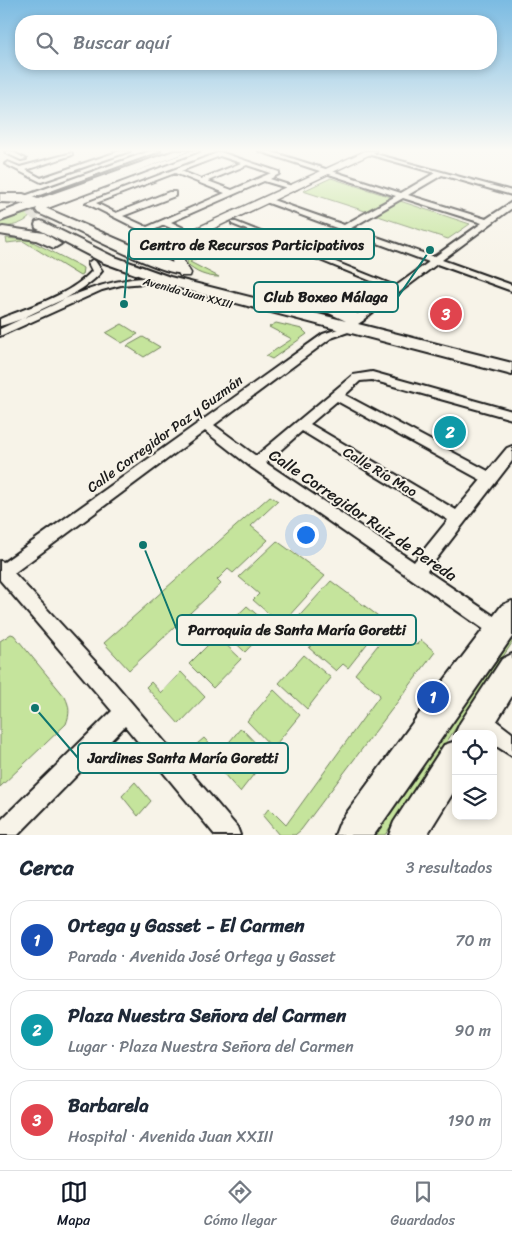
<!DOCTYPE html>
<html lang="es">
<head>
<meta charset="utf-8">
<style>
  :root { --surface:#fff; --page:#f2f2f3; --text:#1f2937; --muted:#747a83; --line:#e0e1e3; --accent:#111827 }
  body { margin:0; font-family:Sriracha,sans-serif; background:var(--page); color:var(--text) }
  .controls { position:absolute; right:15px; bottom:15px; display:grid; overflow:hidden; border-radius:10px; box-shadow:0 2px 8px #0003 }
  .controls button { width:45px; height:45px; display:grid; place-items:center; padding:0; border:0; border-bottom:1px solid var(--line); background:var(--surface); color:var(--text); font:25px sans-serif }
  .you { position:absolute; left:305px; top:534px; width:18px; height:18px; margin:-12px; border:4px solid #fff; border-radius:50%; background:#1a73e8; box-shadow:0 0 0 8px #1a73e833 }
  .badge { display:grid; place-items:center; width:32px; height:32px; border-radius:50%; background:var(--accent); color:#fff; font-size:16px; font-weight:700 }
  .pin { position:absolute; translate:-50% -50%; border:2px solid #fff; box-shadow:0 1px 5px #0006 }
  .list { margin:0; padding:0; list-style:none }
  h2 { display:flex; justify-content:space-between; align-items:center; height:65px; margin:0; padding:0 20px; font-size:21px }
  h2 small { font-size:16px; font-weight:400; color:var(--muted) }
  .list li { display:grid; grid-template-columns:32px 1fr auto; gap:15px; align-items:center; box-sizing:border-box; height:80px; margin:0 10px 10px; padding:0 10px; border:1px solid var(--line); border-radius:20px }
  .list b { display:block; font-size:19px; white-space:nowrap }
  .list p { margin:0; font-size:16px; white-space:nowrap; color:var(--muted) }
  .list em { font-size:16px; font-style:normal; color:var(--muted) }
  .icon { flex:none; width:28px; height:28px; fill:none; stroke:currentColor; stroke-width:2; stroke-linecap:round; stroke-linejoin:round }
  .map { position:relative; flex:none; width:512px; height:835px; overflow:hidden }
  .search { position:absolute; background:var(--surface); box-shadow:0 2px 8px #0003; left:15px; right:15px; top:15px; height:55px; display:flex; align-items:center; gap:12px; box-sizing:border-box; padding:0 18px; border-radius:20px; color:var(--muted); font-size:19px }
  .sheet { height:335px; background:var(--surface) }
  nav { display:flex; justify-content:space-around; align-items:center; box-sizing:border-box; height:70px; border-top:1px solid var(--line); background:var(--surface); font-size:14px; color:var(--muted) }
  nav a { display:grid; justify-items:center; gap:2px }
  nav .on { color:var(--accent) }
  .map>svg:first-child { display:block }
</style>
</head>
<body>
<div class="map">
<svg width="512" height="835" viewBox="0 0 512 835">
  <rect width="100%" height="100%" fill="#f7f3e8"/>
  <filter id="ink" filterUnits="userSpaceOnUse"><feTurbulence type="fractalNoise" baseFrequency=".02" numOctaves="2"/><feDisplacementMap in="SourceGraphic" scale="10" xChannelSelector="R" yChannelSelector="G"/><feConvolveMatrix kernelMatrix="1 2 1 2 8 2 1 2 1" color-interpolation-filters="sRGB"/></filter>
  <g filter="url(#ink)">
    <!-- green -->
    <path fill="#c5e49c" stroke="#70805c" d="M331,178L391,197L365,211L303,191Z
      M400,201L470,224L448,239L375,215Z
      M34,209C31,223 12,226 0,228V221Z
      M225,231H227L200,250L206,253L190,262L219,277C208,277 195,273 187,264L188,255Z
      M6,238L29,240L80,266L83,268L82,275L80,276L23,241L7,243Z
      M276,323L302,329L307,334L272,359L266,356L292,339L269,327Z
      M122,324L138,334L122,343L106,333Z
      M143,337L160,347L144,357L127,346Z
      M270,496L278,501L251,526L268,540L233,573L228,569L217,580L221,584L129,670L104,643Z
      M277,541L325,576L287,618L282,614L276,620L253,600L259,594L239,577Z
      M331,581L385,621L348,668L343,664L336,671L309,648L315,641L293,623Z
      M247,606L270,626L245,652L222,630Z
      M393,626L416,645L421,640L435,652L301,830L295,835H279L263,816L269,808L286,825L380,695L355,674Z
      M512,631V643L385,835H375Z
      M11,634L14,635L65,697C70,707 70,714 66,724L0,787V641Z
      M217,636L241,659L213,688L189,664Z
      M304,655L331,678L307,709L279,683Z
      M181,672L205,697L179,724L146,687L151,682L161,693Z
      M274,690L300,715L273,748L247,721Z
      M241,728L268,756L240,792L197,744L204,738L219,754Z
      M135,782L151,801L138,816L122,796Z"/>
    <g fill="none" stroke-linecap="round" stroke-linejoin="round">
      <!-- primary-tunnel -->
      <path stroke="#d6d3c9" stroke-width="11" stroke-dasharray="11 5.5" stroke-linecap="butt" d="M0,195L49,222"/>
      <!-- pedestrian casing -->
      <g stroke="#1c1c1c" stroke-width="4">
        <path id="pedestrian" d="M232,222H236L393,285L392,287H386L232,224Z"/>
      </g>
      <!-- minor casing -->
      <g stroke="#1c1c1c" stroke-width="4">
        <path id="minor" d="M5,151H11L26,159L21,160L6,153Z
          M120,151H130L41,182L5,164L8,162L20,167L72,153V155L26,170L41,178Z
          M150,151H160L26,200L19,198Z
          M191,151H200L45,209L38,207Z
          M259,151H269L401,193L435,173L368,154V152L512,191V195L442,175L408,195L486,219L512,202V208L442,260L512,285V291L437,264L360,322H352L351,320L352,318L429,262L263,201L270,199L344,225L396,196ZM403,198L482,223L434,257L351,228Z
          M220,152L279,172V174L270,179L298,188L294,190L264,181L171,222L194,233V237H191L164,225L150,232H144L86,203ZM220,156L241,163L201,179L181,171ZM247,165L271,173L232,190L208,181ZM175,173L225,193L147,227L123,216L175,196V192H169L116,213L96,203Z
          M92,260L95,261L102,271C85,293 27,319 0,326V319C31,306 69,296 92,271L88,263Z
          M143,278L146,279V283L121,285L102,290L0,336V329C46,308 92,281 143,278Z
          M350,325L354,326L355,328L354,330L331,338L214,425L256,456L353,375L372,372L512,411V419L372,380L360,381L345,395L488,471L507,448L512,446V461L427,571L507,625L510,631L507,637L501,639L495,637L251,467L205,431L14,573L112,680L237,827L240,835H215L125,726L18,835H0V821L112,711L0,580V561L4,562L323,334ZM337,401L481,480L456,510L310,424ZM302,431L448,520L414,562L266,463Z
          M479,710L486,713L512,733V756L493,744V734C481,734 474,732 469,720L472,713Z"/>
      </g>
      <!-- secondary casing -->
      <g stroke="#1c1c1c" stroke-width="3">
        <path id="secondary" d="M365,151H377L204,233L208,236L206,238L185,258L184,262L191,273L190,276H180L172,262L175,254L192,239L162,253L135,258L129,254L131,251L155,247Z"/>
      </g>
      <!-- primary casing -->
      <g stroke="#1c1c1c" stroke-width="4">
        <path id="primary" d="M174,151H189L43,207L182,267L184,270L182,273C165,277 62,222 38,213L36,210L37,208L0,221V213L26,203L0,202V194H23L38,199Z
          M41,221L112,256L170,277L346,321L329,313L293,304L291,301L293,298L299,296C316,300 354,305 364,320L358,324L512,363V375L160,283L102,262L36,228L35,225L36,222Z
          M3,227L44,233L61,244L54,248L36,240L0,234V228Z
          M512,601V637L374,835H335L340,822L433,695L502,605Z
          M512,654V696L489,734H456V735L455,734L460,723L502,659Z
          M456,741V788L427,835H389L394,822L444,745Z"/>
      </g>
      <!-- pedestrian -->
      <use href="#pedestrian" fill="#f7f3e8" fill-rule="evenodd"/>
      <!-- minor -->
      <use href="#minor" fill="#f7f3e8" fill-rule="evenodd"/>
      <!-- secondary -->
      <use href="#secondary" fill="#f7f3e8" fill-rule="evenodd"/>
      <!-- primary -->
      <use href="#primary" fill="#f7f3e8" fill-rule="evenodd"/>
    </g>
  </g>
  <!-- sky -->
  <linearGradient id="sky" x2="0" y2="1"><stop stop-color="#7bbbe2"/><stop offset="0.56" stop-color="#fbfaf5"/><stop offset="1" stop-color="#fbfaf5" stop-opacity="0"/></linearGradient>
  <rect width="512" height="268" fill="url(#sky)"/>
  <g text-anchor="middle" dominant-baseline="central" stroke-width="4" stroke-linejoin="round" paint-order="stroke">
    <!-- far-street labels -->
    <g font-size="11" fill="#1c1c1c" stroke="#f7f3e8">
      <text transform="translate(188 293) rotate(15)">Avenida Juan XXIII</text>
    </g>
    <!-- street labels -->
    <g font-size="14" fill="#1c1c1c" stroke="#f7f3e8">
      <text transform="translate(165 434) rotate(-36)">Calle Corregidor Paz y Guzmán</text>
      <text transform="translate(380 472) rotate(31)">Calle Río Mao</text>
    </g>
    <!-- near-street labels -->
    <g font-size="16" fill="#1c1c1c" stroke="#f7f3e8">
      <text transform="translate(363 515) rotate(34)">Calle Corregidor Ruiz de Pereda</text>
    </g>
  </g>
  <!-- callouts -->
  <path fill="none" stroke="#0f766e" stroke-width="2" d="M124 304L129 244M430 250L398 297M143 545L177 630M35 708L78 758"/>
  <g fill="#0f766e" stroke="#f7f3e8" stroke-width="2">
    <circle cx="124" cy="304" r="5"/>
    <circle cx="430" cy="250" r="5"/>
    <circle cx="143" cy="545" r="5"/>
    <circle cx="35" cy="708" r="5"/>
  </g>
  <g fill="#f7f3e8" stroke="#0f766e" stroke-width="2">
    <rect x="129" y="229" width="245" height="30" rx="5"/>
    <rect x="254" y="282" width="144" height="30" rx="5"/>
    <rect x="177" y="615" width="239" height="30" rx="5"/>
    <rect x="78" y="743" width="210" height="30" rx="5"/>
  </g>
  <g font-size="15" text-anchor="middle" font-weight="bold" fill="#1c1c1c">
    <text x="252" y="250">Centro de Recursos Participativos</text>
    <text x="326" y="302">Club Boxeo Málaga</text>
    <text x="297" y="635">Parroquia de Santa María Goretti</text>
    <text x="183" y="763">Jardines Santa María Goretti</text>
  </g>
</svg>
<div class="controls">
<button><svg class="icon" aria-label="locate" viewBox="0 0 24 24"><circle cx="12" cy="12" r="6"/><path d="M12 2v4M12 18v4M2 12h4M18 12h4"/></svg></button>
<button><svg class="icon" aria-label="layers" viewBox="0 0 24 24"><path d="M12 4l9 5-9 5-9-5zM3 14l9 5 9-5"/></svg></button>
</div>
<div class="you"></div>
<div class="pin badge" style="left:433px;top:697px;background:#1a4fb4">1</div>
<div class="pin badge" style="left:450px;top:432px;background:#0f9aa8">2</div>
<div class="pin badge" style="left:446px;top:314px;background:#e0444e">3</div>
<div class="search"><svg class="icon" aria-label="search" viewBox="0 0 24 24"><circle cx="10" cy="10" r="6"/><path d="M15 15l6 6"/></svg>Buscar aquí</div>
</div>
<section class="sheet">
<h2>Cerca<small>3 resultados</small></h2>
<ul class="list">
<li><span class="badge" style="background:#1a4fb4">1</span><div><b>Ortega y Gasset - El Carmen</b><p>Parada · Avenida José Ortega y Gasset</p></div><em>70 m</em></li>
<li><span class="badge" style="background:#0f9aa8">2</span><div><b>Plaza Nuestra Señora del Carmen</b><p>Lugar · Plaza Nuestra Señora del Carmen</p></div><em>90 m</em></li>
<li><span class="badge" style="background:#e0444e">3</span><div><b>Barbarela</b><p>Hospital · Avenida Juan XXIII</p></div><em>190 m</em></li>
</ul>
</section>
<nav>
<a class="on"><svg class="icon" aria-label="map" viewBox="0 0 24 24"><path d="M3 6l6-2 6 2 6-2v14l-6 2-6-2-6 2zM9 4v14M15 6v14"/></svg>Mapa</a>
<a><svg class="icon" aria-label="directions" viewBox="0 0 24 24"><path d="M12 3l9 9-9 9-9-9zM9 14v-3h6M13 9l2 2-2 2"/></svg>Cómo llegar</a>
<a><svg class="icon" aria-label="saved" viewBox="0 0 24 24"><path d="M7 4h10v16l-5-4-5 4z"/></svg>Guardados</a>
</nav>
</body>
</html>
